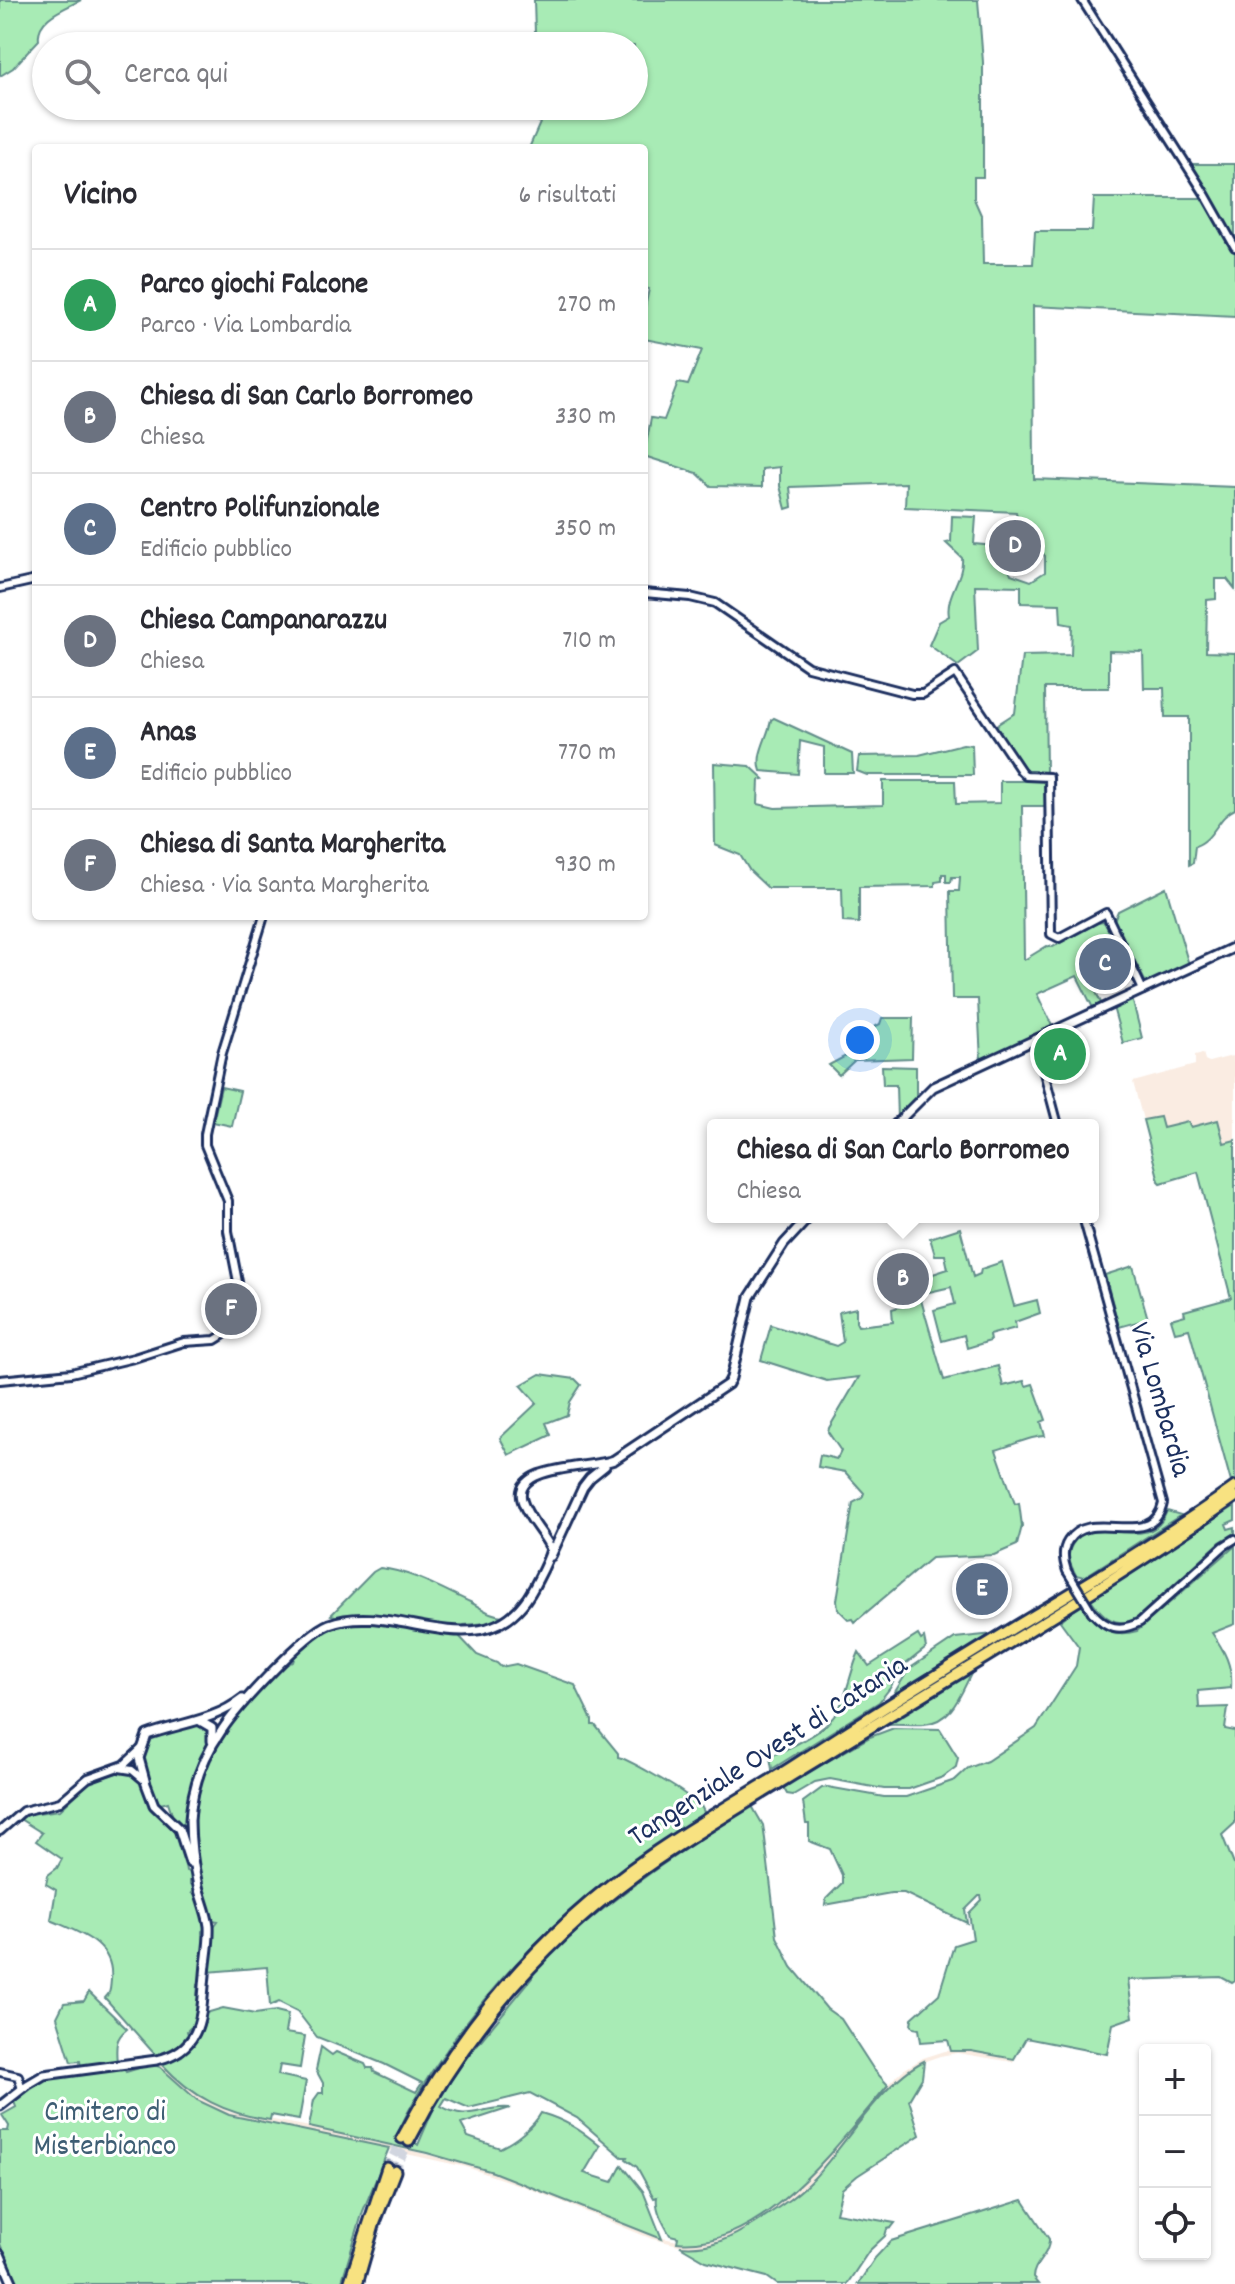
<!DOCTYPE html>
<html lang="it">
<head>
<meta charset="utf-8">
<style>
  :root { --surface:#fff; --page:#f2f2f3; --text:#2b2b33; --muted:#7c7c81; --line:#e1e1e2; --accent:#b45309 }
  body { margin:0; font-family:Dekko,sans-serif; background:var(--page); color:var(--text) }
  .controls { position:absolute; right:24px; bottom:24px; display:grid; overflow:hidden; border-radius:8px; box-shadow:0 2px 6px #0004 }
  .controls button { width:72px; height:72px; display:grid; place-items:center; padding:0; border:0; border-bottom:2px solid var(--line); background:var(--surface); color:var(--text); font:40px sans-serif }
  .you { position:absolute; left:860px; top:1040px; width:28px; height:28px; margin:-20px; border:6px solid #fff; border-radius:50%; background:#1a73e8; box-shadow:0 0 0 12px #1a73e833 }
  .badge { display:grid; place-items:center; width:52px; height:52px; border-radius:50%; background:var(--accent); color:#fff; font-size:26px; font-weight:700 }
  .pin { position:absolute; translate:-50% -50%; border:4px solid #fff; box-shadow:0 2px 8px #0006 }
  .popup { position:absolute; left:707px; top:1119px; width:392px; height:104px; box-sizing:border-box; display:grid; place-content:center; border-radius:8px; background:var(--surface); filter:drop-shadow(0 2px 6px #0005); font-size:26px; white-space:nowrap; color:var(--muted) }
  .popup b { font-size:30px; color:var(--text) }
  .popup::after { content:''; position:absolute; left:50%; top:100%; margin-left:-16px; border:16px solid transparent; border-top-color:var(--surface) }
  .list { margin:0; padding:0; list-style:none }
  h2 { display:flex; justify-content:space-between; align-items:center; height:104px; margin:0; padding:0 32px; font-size:34px }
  h2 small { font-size:26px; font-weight:400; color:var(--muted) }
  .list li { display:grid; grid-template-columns:52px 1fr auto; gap:24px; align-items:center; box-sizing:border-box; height:112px; padding:0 32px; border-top:2px solid var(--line) }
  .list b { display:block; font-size:30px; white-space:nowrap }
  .list p { margin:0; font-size:26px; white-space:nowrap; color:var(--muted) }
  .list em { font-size:26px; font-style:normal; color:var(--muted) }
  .icon { flex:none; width:44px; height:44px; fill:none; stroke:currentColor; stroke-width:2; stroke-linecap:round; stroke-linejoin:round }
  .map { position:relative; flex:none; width:1235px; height:2284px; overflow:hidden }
  .search { position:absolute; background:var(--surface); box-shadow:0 2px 6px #0004; left:32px; top:32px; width:616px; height:88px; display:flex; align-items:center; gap:20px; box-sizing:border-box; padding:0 28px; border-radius:44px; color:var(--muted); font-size:30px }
  .panel { position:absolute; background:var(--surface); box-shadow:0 2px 6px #0004; left:32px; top:144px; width:616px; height:776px; border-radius:8px }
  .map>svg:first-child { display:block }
</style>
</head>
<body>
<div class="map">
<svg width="1235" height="2284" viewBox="0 0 1235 2284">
  <rect width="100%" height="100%" fill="#fff"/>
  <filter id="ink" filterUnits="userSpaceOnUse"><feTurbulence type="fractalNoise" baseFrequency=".0125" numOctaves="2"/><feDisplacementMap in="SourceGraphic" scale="16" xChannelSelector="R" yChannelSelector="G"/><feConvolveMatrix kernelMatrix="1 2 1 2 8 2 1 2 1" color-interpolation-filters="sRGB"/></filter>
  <g filter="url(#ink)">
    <!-- built -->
    <path fill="#faece2" d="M1203,1053L1205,1060L1209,1062L1232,1056L1235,1066V1140L1224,1143L1217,1120L1148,1139L1133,1082L1195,1065V1055Z
      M964,2050L1014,2059L1013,2062L957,2053L940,2056L917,2064L894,2084L801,2191L735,2236L707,2246L688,2247L652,2239L528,2188L466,2167L229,2115L197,2100L160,2067L162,2064L191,2091L230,2112L326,2130L467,2164L517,2180L653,2236L688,2243L715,2240L733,2233L789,2195L811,2174L888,2084L903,2070L923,2058L945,2051Z"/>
    <!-- green -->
    <path fill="#a8ebb5" stroke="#628d8a" stroke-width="2" d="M0,0H81C64,9 36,18 39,40L13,68L0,76Z
      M534,0H978L983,62V177H974V199L982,217L983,264H1033L1035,231H1092L1094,198H1204L1235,252V316L1033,306L1034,479L1235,487V589L1227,579H1216V599L1207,600L1206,652L1235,653V809C1217,817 1214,840 1195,846L1193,863L1189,865V717H1165L1164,688H1144L1143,652L1109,651V688H1045L1046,773C1039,776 1031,775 1025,769L995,726L1015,713L1022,656L1071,655L1072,625L1061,623L1060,604L1021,603V586L975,585L978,651L958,666L929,645L939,622L949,616C945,595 964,578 962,558L946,543L951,542L952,516L976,517L974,544L995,546L1005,557L1011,574L1031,581L1045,572V556L1021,534L1016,512L905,507L906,483L790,487L792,507L786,509L780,486V467L762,469V487L711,486L697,473L644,456L651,418L664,420L678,383L688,385L702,350L644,339V312L649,289L644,288V222L646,217L644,216V148H529L540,123L527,112L528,108L532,106H634V46H523L535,33Z
      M1190,164H1235V242L1191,169Z
      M774,718L852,754L853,773H824V747L800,741L798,774L761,771C755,754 768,738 771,720Z
      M963,744L972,745L973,775H867L857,771L859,756L919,755Z
      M714,763L750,766L764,779L759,780L758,804L775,808L883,805V781H955L956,804L1000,803V781H1045V806H1022L1024,960L1047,946L1053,947L1097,923L1104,922L1119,949L1084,966L1102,1005L1094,1008L1092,1006L1077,976L1037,994L1053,1028L981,1062L978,999H952L950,891H959L960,877H952L951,882H946V874H942V881L935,882V886L859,887V923L843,922L842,888H768L750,871L740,855L715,845Z
      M1166,887L1189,965L1147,985L1114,920L1118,911Z
      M1132,998L1142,1038L1123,1043L1113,1007Z
      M882,1018H913L912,1058L855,1060L839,1075L829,1065L874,1041L869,1030L880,1024Z
      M1049,1037L1053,1045L1073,1038L1080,1061L1046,1070C1043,1058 1040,1047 1049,1037Z
      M882,1066L916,1067V1100L897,1120L896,1085H883Z
      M221,1087L240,1091L232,1126L213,1122Z
      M1160,1117L1163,1128L1188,1122L1191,1127L1218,1120L1224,1143L1235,1140V1479L1231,1482L1189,1329L1175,1332L1171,1319L1185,1315L1184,1311L1231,1298L1198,1172L1161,1183L1159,1181L1143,1120Z
      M960,1228L973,1277L980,1274L981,1269L1002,1262L1014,1306L1037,1300L1040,1313L1015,1322L1016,1328L989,1335L990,1341L967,1348L964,1335L942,1341L934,1310L955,1304L951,1287L929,1292L924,1277L948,1269L945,1255H935L930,1238Z
      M1133,1266L1148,1319L1119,1327L1105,1275Z
      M921,1300L944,1380L998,1366L1003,1386L1024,1381L1026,1386L1033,1384L1046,1420L1041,1422L1045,1436C1030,1436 1011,1446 996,1450L1015,1504L1019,1503L1022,1526L1017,1545L994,1555L931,1558L855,1622L853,1619L849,1620L838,1609L837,1600L853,1503L862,1498L864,1493L845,1472L818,1467L820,1455L837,1459L841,1451L828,1432L829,1428L859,1377L827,1381L761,1360L771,1325L836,1346L843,1342L839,1312L856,1308V1322L858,1326L893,1322L892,1309Z
      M540,1374L575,1379L581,1385L570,1402L567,1415L546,1423L551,1435L509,1455L500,1438L537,1403L521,1385Z
      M1235,1506V1520L1226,1524L1228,1529L1235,1527V1533L1220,1542L1138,1617C1116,1630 1103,1617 1090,1598Z
      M1167,1511L1181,1515L1084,1577L1076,1575C1071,1566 1065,1556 1072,1545C1087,1518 1127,1540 1151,1530C1160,1526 1164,1519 1167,1511Z
      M1235,1546V1624L1212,1633C1224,1650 1233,1666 1231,1688L1198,1691L1199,1708L1228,1707L1225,1729L1235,1731V1823L1222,1835L1235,1867V1981L1232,1983L1221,1977L1128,1980L1133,2017L1113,2024L1107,2054L1026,2038L1014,2059L971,2051H951L948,2040L921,2042L919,2029L914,2028L911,2024L912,2018L939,1994L954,1945L973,1939L969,1913L982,1900L981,1896H979L965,1910L967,1923L904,1893H891L825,1905L826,1899L842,1883V1875L830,1849L809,1841V1824H806L803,1802L822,1788L828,1787L884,1797H906L955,1780L968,1768L987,1761L1036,1728L1076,1666L1079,1647L1060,1621L1081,1604C1096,1626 1109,1639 1137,1631Z
      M380,1568C411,1571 442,1589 470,1602C482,1608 491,1616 504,1616L489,1623L464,1625L459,1636L477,1655L497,1663L501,1667L516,1664L575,1685L592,1720V1725H595L618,1753V1757C626,1758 680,1789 687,1796L686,1799L691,1798L701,1806L705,1814C603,1877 513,1951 446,2051C427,2077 410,2105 397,2135L418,2145L436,2103L463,2062L532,1978V1973C602,1903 669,1858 752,1806L763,1825L765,1839L777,1937L792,1967L827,2009L841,2019L874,2070L888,2085C839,2142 762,2251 677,2242L678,2237L670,2235C663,2223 655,2209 657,2197L654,2198L637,2167L626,2159L627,2157H622L577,2118L530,2093L469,2108L446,2098L441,2106C469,2123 482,2105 510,2108L461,2124L468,2137L500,2148C515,2141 534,2126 541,2113C565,2120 581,2130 600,2146L584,2173L613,2182L622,2165L643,2191L662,2239L493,2172L427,2153L309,2127L314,2100L319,2093H323V2083L316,2070L321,2047L332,2055L336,2052L365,2064L367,2068H373L374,2072L416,2092L422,2083L384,2064L317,2037L297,2011L279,2002L270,2006L267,1967L208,1972L212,1929L218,1921L212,1920L210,1914C195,1860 186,1811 209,1758C215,1743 226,1729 235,1716H238L240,1711L286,1664L293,1662C299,1634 345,1621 370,1623V1617L367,1615L339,1617L331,1615L373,1572Z
      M994,1634L900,1693L893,1695L909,1669L955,1638Z
      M918,1635L921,1640L924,1638L926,1648L901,1668L890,1688L879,1702L772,1769L770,1757C798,1743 832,1731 843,1700C849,1684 852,1668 859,1652L869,1666Z
      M973,1670C961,1692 954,1721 924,1724C912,1725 899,1723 886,1724Z
      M199,1724L208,1727L211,1738L193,1782L186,1825L180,1827L178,1822L175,1823L168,1816L172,1814L168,1802L157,1805C149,1783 133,1757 151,1736Z
      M894,1728L940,1729L958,1758L956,1767L943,1777L909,1789H884L830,1779L815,1782L793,1795L787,1794L783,1787L870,1737Z
      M123,1771L140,1779L149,1798L147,1800L150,1803L149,1806H152C164,1824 174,1825 182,1847L180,1848L182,1854L186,1857L187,1862L185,1865L186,1871L191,1872L193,1881H190V1884L194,1885L195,1889L192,1893L197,1894L206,1924V1929L202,1931V1934L206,1935L201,1985H198L197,1995L201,1998L194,2030L190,2028L187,2031L189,2037L179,2048L158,2058L105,1998C111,1992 110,1989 111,1980C115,1943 79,1933 51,1920L56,1890L46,1884L48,1875L57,1868L62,1859L36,1841L42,1833L20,1819L29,1814L60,1810L91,1781Z
      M89,1992L127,2029C114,2039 116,2048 117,2064L81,2068L80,2061L71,2062L57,2017L64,2003L84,2001Z
      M223,2008L255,2014L276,2011L288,2014L285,2033L305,2036L300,2068L280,2065L278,2075L306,2081L299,2120L271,2115L270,2120C226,2114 192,2097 162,2064L182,2056L202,2022H205L206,2013Z
      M924,2061L922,2078L909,2100L920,2135L857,2176L842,2189L836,2213L895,2223L891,2228L887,2229L885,2236L869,2251L847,2284H777L767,2277L706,2261L680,2246C709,2249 732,2238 755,2223C776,2209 797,2196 814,2178C846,2144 883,2081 924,2061Z
      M152,2064L160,2067L197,2100L229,2115L389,2148L363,2211L341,2284H17L0,2244V2131H8L9,2126L2,2115L16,2107L13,2099L43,2079L124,2069L126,2072Z
      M1023,2200L1049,2239C1050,2255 1033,2263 1033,2278L1038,2284H858L875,2258L891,2241Z"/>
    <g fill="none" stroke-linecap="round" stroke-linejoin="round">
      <!-- motorway-tunnel -->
      <path stroke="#d1d5df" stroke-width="9" stroke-dasharray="9 4.5" stroke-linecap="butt" d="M387,2168L402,2138
        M395,2171L409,2141"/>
      <!-- tertiary casing -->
      <g stroke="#1b2f5e" stroke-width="12">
        <path id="tertiary" d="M1082,0L1205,194L1235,247
          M0,588L36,580
          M644,593L690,597L715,603L808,667L912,694H923L955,673L1021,771L1026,776L1049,777L1051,934L1059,938L1106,913L1143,990
          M1045,1037L1039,1054L1058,1125
          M0,1380L71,1373L134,1358L184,1342L215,1340L223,1335L237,1312L239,1303L238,1282L228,1231V1201L205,1145V1134L222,1053L264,916
          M1067,1571C1063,1560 1062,1550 1068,1541C1090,1506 1153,1552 1163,1503L1083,1217
          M1092,1612C1107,1629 1120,1632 1140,1622L1224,1546L1235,1539
          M119,1768L132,1770L144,1780
          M0,1831L23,1811L60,1802L88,1778L124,1765L141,1749
          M0,2072L18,2076L22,2089"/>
      </g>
      <!-- secondary casing -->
      <g stroke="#1b2f5e" stroke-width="13">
        <path id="secondary" d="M895,1125L933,1087L1235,947
          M551,1556L583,1487L590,1478L605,1466
          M200,1721L212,1728V1741
          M190,1863L179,1829L154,1805L146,1784L139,1758L147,1735C180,1723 214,1721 242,1699
          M0,2106L27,2085L44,2075L157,2060C204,2049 201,2014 205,1975C206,1959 210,1942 209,1926C207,1912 201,1899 198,1886C193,1864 190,1842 190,1820C192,1786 203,1757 222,1730C238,1706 304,1634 329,1624C397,1598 487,1676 534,1587C540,1575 548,1562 551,1549C543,1532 527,1518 522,1500C513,1464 591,1469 614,1460L728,1384L731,1378L750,1297L784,1244L809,1217
          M0,2254L13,2284"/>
      </g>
      <!-- motorway casing -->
      <g stroke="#1b2f5e" stroke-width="15">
        <path id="motorway" d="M402,2138C463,2024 545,1928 651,1855C696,1824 744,1797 790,1768C861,1722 933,1677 1005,1633C1083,1586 1161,1540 1235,1487
          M409,2141C466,2029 551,1932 655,1861C713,1822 775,1786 835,1749C969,1666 1107,1587 1235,1497
          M349,2284L387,2168
          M357,2284L375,2222L395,2171"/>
      </g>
      <!-- tertiary -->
      <use href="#tertiary" stroke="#fff" stroke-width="6"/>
      <!-- secondary -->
      <use href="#secondary" stroke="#fff" stroke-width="7"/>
      <!-- motorway -->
      <use href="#motorway" stroke="#f8e281" stroke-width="9"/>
      <!-- tertiary-bridge casing -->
      <g stroke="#1b2f5e" stroke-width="12" stroke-linecap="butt">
        <path id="tertiary-bridge" d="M1067,1571L1092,1612"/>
      </g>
      <!-- tertiary-bridge -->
      <use href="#tertiary-bridge" stroke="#fff" stroke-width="6"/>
    </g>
  </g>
  <g text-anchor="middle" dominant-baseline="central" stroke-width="6" stroke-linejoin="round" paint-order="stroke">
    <!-- street labels -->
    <g font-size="30" fill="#1b2f5e" stroke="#fff">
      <text transform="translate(1158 1400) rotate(74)">Via Lombardia</text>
      <text transform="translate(769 1753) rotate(-33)">Tangenziale Ovest di Catania</text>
    </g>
    <!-- park labels -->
    <g font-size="30" fill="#3e5e74" stroke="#fff">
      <text x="105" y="2114">Cimitero di<tspan x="105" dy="34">Misterbianco</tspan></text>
    </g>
  </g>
</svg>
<div class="controls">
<button>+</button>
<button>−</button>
<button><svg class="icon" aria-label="locate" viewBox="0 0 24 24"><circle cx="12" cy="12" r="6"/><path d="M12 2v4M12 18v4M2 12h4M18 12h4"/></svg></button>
</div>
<div class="you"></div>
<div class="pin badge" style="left:1060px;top:1054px;background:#2e9e5b">A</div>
<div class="pin badge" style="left:903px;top:1279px;background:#6b7280">B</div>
<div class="popup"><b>Chiesa di San Carlo Borromeo</b>Chiesa</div>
<div class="pin badge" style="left:1105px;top:964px;background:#5c6f8a">C</div>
<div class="pin badge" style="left:1015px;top:546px;background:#6b7280">D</div>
<div class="pin badge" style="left:982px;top:1589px;background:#5c6f8a">E</div>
<div class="pin badge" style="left:231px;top:1309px;background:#6b7280">F</div>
<div class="search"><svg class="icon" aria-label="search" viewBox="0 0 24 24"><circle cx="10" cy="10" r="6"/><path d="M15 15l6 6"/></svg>Cerca qui</div>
<section class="panel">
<h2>Vicino<small>6 risultati</small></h2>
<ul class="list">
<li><span class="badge" style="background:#2e9e5b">A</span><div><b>Parco giochi Falcone</b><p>Parco · Via Lombardia</p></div><em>270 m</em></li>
<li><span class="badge" style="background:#6b7280">B</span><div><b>Chiesa di San Carlo Borromeo</b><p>Chiesa</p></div><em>330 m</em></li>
<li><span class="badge" style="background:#5c6f8a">C</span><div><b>Centro Polifunzionale</b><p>Edificio pubblico</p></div><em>350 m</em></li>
<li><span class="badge" style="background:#6b7280">D</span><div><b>Chiesa Campanarazzu</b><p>Chiesa</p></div><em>710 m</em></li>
<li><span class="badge" style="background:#5c6f8a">E</span><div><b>Anas</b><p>Edificio pubblico</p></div><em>770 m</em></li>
<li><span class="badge" style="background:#6b7280">F</span><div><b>Chiesa di Santa Margherita</b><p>Chiesa · Via Santa Margherita</p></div><em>930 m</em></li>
</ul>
</section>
</div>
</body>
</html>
